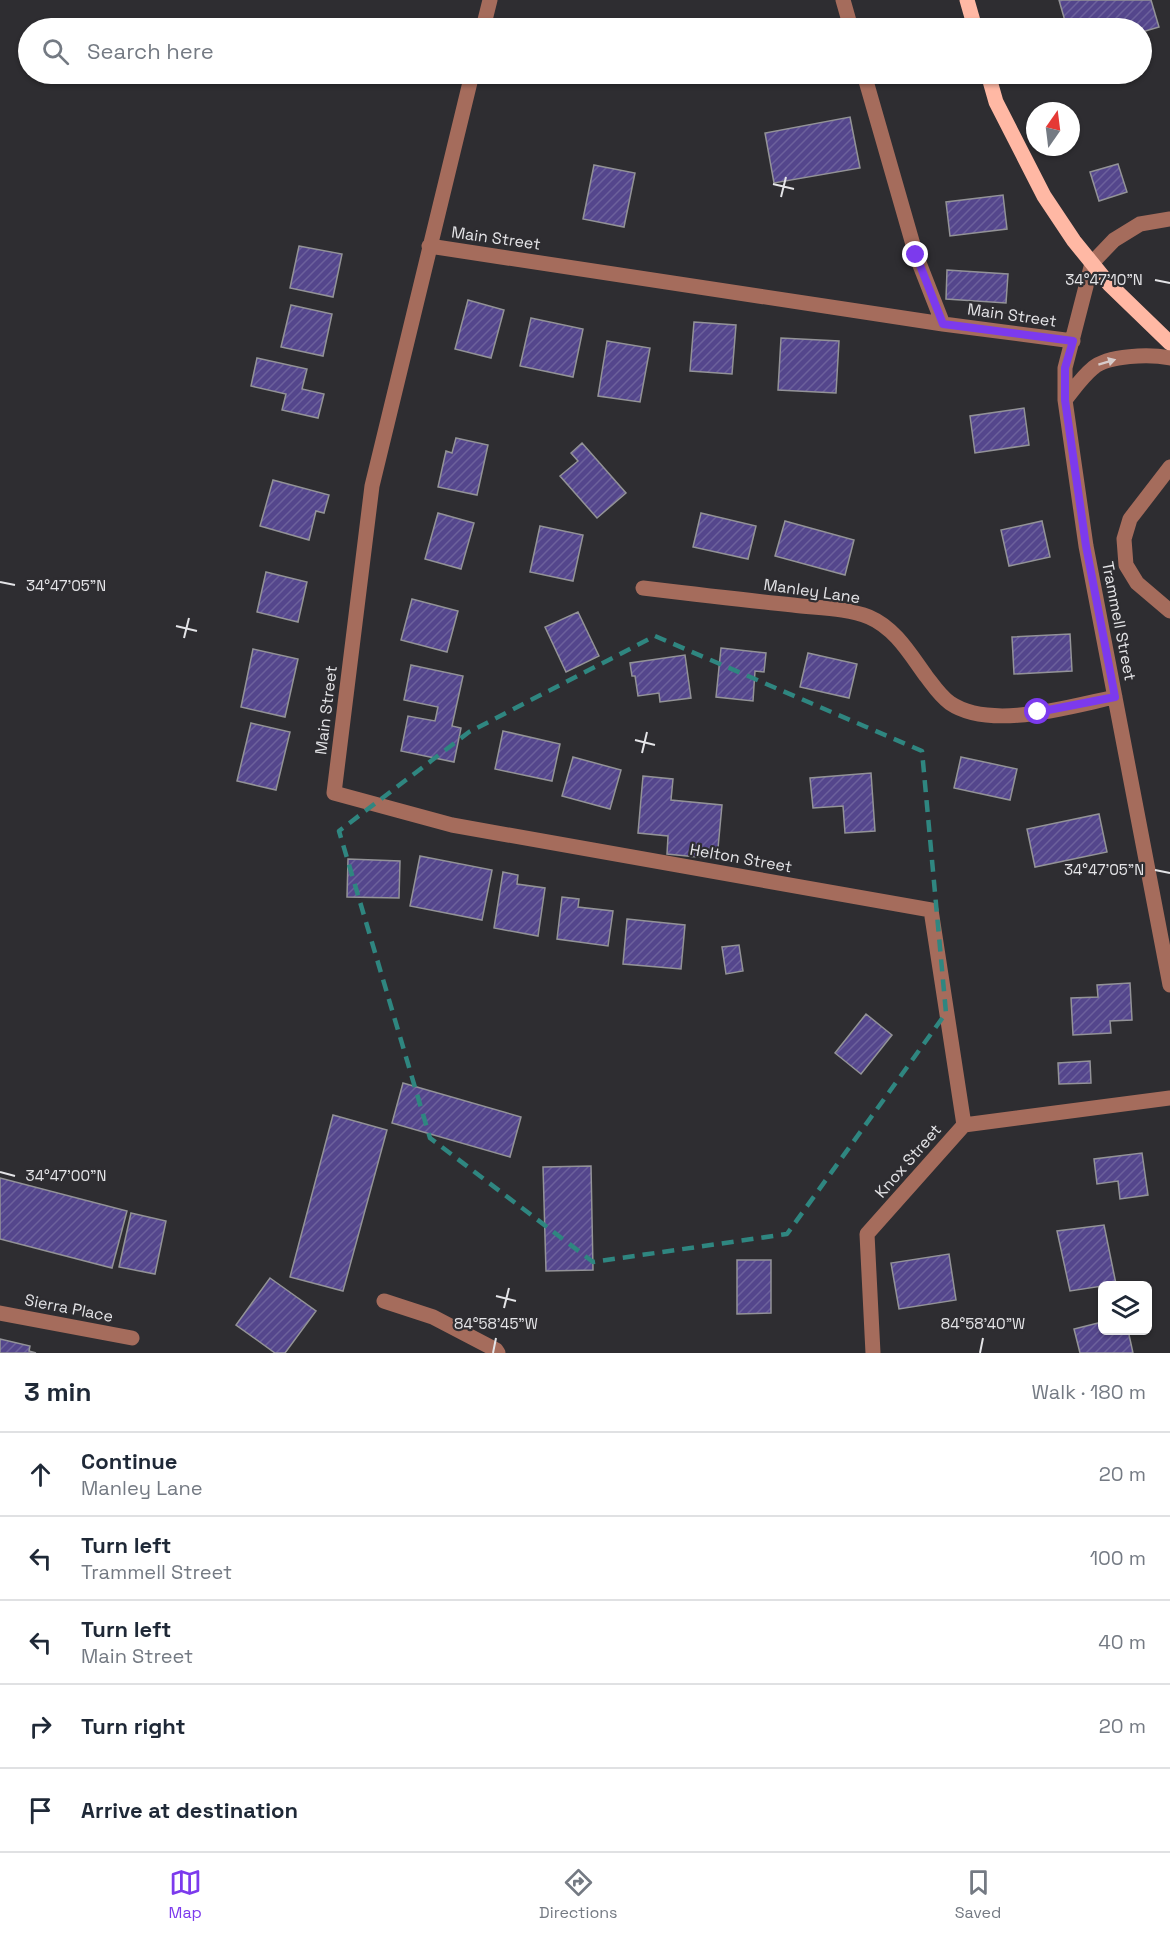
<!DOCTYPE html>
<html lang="en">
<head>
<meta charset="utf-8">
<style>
  :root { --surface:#fff; --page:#f2f2f3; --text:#1f2937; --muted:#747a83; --line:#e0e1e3; --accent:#7c3aed }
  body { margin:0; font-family:"Space Grotesk",sans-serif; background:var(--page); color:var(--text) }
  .controls { position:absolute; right:18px; bottom:18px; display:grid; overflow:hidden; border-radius:9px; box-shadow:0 2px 4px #0004 }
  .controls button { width:54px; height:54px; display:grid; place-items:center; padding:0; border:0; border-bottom:2px solid var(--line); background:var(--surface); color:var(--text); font:30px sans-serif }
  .compass { position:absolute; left:1026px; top:102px; width:54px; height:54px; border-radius:50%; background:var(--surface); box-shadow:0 2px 4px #0004; rotate:14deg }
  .stop { position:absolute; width:18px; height:18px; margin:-14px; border:4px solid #7c3aed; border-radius:50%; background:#fff }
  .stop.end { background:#7c3aed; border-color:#fff; box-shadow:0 2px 6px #0008 }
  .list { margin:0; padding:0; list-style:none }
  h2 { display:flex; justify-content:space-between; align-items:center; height:78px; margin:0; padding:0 24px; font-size:26px }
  h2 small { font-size:20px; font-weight:400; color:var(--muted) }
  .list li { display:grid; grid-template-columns:39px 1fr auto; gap:18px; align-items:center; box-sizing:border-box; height:84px; padding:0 24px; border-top:2px solid var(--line) }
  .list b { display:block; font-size:22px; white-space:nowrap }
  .list p { margin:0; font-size:20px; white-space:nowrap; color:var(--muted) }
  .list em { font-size:20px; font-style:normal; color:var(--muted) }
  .icon { flex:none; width:33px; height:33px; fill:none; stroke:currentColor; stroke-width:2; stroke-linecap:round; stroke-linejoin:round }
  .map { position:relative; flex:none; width:1170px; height:1353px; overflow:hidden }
  .search { position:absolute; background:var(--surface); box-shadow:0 2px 4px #0004; left:18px; right:18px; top:18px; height:66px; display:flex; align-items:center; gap:15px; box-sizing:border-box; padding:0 21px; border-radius:33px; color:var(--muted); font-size:22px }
  .sheet { height:498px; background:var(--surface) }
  nav { display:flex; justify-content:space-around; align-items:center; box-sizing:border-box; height:84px; border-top:2px solid var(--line); background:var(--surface); font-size:16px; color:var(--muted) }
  nav a { display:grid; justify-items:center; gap:3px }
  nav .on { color:var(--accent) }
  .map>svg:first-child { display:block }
</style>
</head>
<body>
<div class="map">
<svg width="1170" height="1353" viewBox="0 0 1170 1353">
  <defs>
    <pattern id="building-hatch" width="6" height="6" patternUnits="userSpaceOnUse" patternTransform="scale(1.5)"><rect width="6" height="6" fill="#54468c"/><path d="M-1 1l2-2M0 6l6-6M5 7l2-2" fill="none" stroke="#6c619c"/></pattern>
  </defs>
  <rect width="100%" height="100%" fill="#2e2d31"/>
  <!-- building -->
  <path fill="url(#building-hatch)" stroke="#939397" stroke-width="1.5" d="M1059,0H1151L1159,27L1142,32V28H1067Z
    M941,25V28H916Z
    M850,117L860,168L774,183L765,133Z
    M1118,164L1127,192L1099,201L1090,172Z
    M594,165L635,173L624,227L583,219Z
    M1003,195L1007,229L950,236L946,202Z
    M299,246L342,254L333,297L290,288Z
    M947,270L1008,274L1006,303L946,299Z
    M468,300L504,310L491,358L455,349Z
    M291,305L332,314L323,356L281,347Z
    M531,318L583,329L573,377L520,366Z
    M694,322L736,325L732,374L690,371Z
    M781,338L839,341L836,393L778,390Z
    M607,341L650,348L640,402L598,396Z
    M257,358L307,369L302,389L324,394L318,418L282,410L286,394L251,386Z
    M1024,408L1029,445L975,453L970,416Z
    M456,438L488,445L477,495L438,487L446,451L452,453Z
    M582,443L626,493L597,518L560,476L578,461L571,453Z
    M273,480L329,495L324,513L316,511L309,540L260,526Z
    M438,513L474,523L461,569L425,559Z
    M701,513L756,526L748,559L693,547Z
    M785,521L854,540L845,575L775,556Z
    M1042,521L1050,557L1009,566L1001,530Z
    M540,526L583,535L573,581L530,572Z
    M266,572L307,582L298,622L257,612Z
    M412,599L458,611L447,652L401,640Z
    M578,612L599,656L566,672L545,627Z
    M1070,634L1072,671L1014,674L1012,637Z
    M721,648L766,653L764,672L755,671L753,701L716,697Z
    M253,649L298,659L285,717L241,707Z
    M808,653L857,664L849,698L800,687Z
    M685,655L691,698L660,702L659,693L638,696L635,676H632L630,663Z
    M411,665L463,676L452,726L461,728L454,762L401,751L408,716L435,721L438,707L404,700Z
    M251,723L290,732L276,790L237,781Z
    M503,731L560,744L552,781L495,769Z
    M573,757L621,770L610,809L562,796Z
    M961,757L1017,769L1010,800L954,788Z
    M871,773L875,831L845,833L843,806L813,808L810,778Z
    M643,776L673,779L671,800L722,805L717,859L667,854L668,836L638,833Z
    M1099,814L1107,852L1035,867L1027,829Z
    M420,856L492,870L482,920L410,906Z
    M348,859L400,861L399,898L347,897Z
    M503,872L518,875L517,884L545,888L538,936L494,928Z
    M562,897L579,899L578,907L613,911L608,946L557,939Z
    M627,919L685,925L681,969L623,964Z
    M739,945L743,971L726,974L722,947Z
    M1130,983L1132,1020L1110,1021L1111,1033L1073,1035L1071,998L1098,997L1097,985Z
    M866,1014L892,1035L861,1074L835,1053Z
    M1090,1061L1091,1083L1059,1084L1058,1063Z
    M403,1083L521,1117L510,1157L392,1123Z
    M333,1115L387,1130L343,1291L290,1277Z
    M1142,1153L1148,1195L1120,1199L1118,1181L1097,1184L1094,1159Z
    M591,1166L593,1270L546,1271L543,1167Z
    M0,1178L127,1211L112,1268L0,1239Z
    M131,1213L166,1221L155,1274L119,1267Z
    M1104,1225L1116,1284L1070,1291L1057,1231Z
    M949,1254L956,1300L899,1309L891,1263Z
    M737,1260H771V1313L737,1314Z
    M270,1278L316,1311L285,1353H275L236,1325Z
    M1102,1322V1330H1128L1133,1353H1080L1074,1329Z
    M0,1339L30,1346L29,1351L36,1353H0Z"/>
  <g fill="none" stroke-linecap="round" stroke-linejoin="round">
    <!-- minor -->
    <path stroke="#a56c5c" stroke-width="15" d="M843,0L851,28
      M483,28L490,0
      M472,74L372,486L334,793L452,825L931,910L964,1125
      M864,74L916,255L943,324
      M1170,219L1140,224L1114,240L1092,263L1065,368V400L1086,546L1170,985
      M429,246L943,324L1073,341
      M1065,400C1074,389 1082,377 1093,368C1108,355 1150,354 1170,358
      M1170,467L1130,519L1124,539L1126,565L1137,583L1170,611
      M643,588C693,594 743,600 793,605C817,608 847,608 869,617C895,628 910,654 926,676C933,685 940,696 950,703C991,731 1071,706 1115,697
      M384,1301L433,1317L496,1350L498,1353
      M0,1313L132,1338
      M873,1353L867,1234L964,1125L1170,1098"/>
    <!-- major -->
    <path stroke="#ffb8a4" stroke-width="15" d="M967,0L975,28
      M988,74L996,102L1044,196L1074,241L1109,284L1170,343"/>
  </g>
  <!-- one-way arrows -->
  <defs><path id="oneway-solid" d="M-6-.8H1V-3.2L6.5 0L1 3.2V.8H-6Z" transform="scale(1.5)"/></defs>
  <use fill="#d7cccb" href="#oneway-solid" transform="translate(1107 362) rotate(-17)"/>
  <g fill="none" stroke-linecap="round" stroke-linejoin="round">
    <!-- route -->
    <path stroke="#7c3aed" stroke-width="8" d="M916,255L943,324L1073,341L1065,368V400L1086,546L1115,697L1038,712"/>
  </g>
  <!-- marked area -->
  <path fill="none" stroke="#2f8680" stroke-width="4.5" stroke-dasharray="12 8" stroke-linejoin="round" d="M655,636L922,751L946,1013L787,1234L593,1262L430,1138L339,831L469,732Z"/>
  <!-- ticks -->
  <path fill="none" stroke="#e4e4e7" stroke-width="2" d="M773,184L794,189M781,197L786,177M1155,280L1170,283M0,582L15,585M176,626L197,631M184,638L189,618M635,740L655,745M642,753L647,732M1155,870L1170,873M0,1172L15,1176M496,1296L516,1301M504,1308L509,1288M493,1353L496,1338M980,1353L983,1338"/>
  <g text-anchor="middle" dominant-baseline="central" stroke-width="4.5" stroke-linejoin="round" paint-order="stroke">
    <!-- street labels -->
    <g font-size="16" fill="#e4e4e7" stroke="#2e2d31">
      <text transform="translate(496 238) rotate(8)">Main Street</text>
      <text transform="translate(1012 315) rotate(8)">Main Street</text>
      <text transform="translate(812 591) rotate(8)">Manley Lane</text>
      <text transform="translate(1119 621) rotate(79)">Trammell Street</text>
      <text transform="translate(326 710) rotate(-83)">Main Street</text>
      <text transform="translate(741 858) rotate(10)">Helton Street</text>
      <text transform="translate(908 1161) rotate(-49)">Knox Street</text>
      <text transform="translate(69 1308) rotate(11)">Sierra Place</text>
    </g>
  </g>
  <g font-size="15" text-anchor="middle" fill="#e4e4e7" stroke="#2e2d31" stroke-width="4.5" stroke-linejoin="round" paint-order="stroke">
    <text x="1104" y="285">34°47'10"N</text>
    <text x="66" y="591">34°47'05"N</text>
    <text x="1104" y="875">34°47'05"N</text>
    <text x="66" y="1181">34°47'00"N</text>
    <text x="496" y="1329">84°58'45"W</text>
    <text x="983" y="1329">84°58'40"W</text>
  </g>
</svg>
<div class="controls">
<button><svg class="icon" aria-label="layers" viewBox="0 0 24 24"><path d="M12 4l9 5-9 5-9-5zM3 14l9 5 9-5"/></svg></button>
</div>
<svg class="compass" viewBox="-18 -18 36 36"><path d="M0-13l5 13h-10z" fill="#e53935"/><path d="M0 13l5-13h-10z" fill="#747a83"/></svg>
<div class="stop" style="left:1038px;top:712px"></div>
<div class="stop end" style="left:916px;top:255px"></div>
<div class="search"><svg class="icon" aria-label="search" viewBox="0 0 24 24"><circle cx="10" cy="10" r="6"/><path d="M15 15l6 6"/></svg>Search here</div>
</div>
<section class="sheet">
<h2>3 min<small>Walk · 180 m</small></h2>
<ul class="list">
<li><svg class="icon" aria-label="ahead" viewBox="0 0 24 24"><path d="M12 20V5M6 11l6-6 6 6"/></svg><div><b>Continue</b><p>Manley Lane</p></div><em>20 m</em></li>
<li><svg class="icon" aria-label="left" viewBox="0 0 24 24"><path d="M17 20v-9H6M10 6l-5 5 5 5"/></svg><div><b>Turn left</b><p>Trammell Street</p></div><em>100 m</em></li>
<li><svg class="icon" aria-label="left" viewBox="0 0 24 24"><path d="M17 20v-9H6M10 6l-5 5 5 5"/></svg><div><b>Turn left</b><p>Main Street</p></div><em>40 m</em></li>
<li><svg class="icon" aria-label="right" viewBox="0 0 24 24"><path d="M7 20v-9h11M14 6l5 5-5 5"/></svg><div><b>Turn right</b></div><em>20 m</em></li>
<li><svg class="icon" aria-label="arrive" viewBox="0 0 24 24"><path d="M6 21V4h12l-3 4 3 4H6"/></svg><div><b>Arrive at destination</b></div></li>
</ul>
</section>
<nav>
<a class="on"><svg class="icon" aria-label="map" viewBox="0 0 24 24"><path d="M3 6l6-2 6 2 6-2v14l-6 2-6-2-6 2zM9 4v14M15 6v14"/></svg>Map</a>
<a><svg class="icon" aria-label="directions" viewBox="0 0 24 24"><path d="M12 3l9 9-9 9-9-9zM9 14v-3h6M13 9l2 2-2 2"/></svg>Directions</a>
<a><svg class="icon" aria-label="saved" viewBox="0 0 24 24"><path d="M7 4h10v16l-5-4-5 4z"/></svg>Saved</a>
</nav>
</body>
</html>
